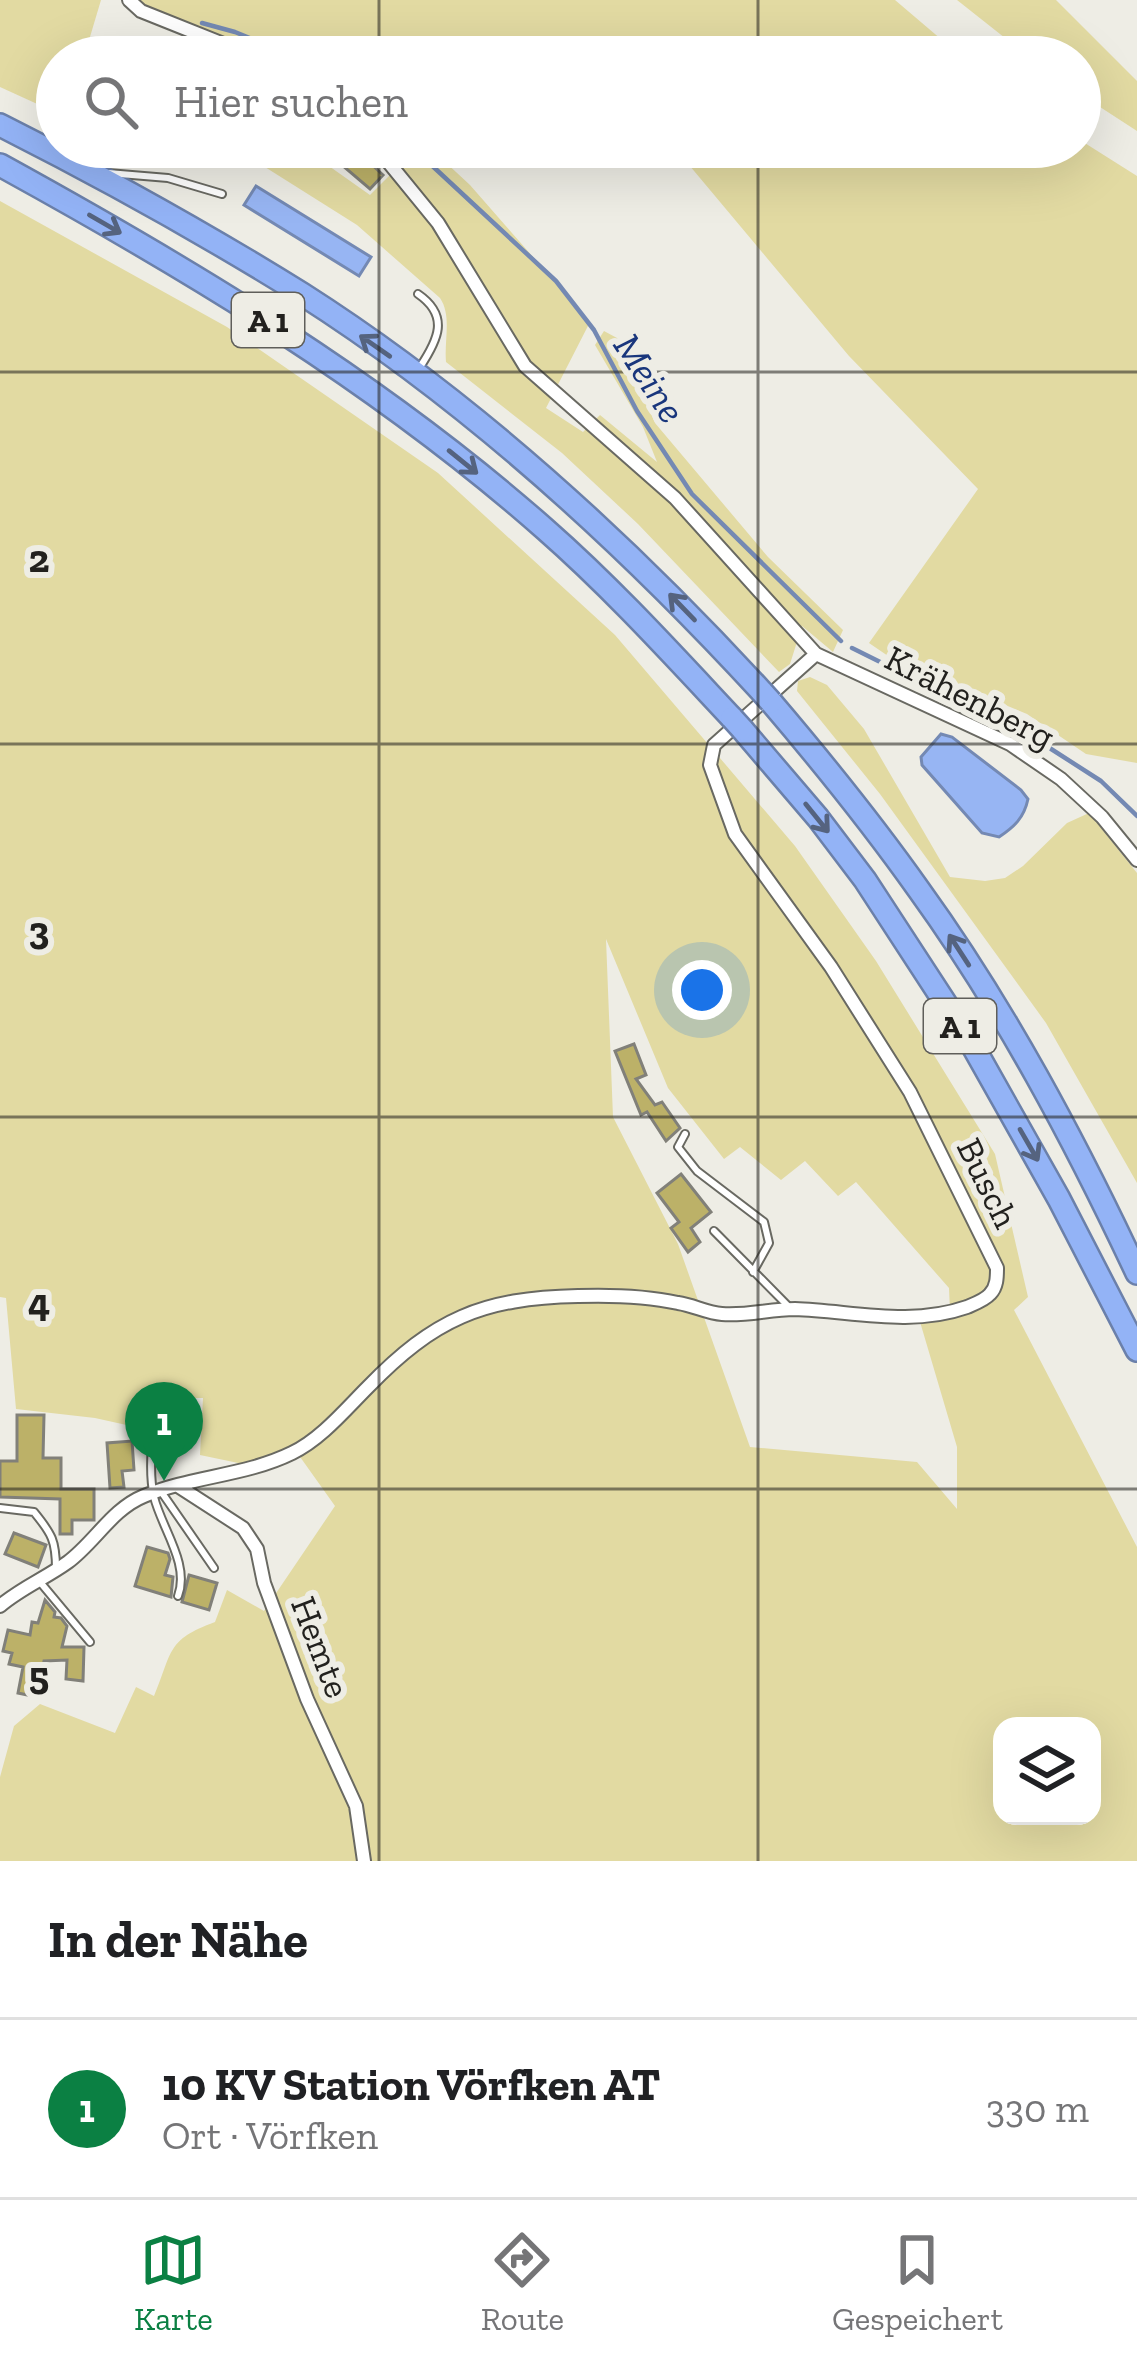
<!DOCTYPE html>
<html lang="de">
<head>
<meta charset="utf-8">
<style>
  :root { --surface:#fff; --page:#f6f6f6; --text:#202124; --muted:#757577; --line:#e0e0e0; --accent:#0b8043 }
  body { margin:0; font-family:"Zilla Slab",serif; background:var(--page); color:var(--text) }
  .controls { position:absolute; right:36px; bottom:36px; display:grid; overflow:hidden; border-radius:24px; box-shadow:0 12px 48px #0002 }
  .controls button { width:108px; height:108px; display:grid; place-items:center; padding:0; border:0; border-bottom:3px solid var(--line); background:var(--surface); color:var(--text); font:60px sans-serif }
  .you { position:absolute; left:702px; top:990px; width:42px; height:42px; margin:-30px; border:9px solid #fff; border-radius:50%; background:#1a73e8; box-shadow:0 0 0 18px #1a73e833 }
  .badge { display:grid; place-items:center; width:78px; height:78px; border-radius:50%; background:var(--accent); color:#fff; font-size:39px; font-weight:700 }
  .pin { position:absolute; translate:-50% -99px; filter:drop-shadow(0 3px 6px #0008) }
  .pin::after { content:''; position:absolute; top:63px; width:42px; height:36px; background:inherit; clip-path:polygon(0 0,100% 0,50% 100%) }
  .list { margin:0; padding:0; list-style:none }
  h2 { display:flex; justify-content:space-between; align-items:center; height:156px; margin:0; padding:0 48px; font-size:51px }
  h2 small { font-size:39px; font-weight:400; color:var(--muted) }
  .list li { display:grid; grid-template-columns:78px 1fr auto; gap:36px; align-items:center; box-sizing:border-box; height:180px; padding:0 48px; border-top:3px solid var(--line) }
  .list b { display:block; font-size:45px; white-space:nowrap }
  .list p { margin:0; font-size:39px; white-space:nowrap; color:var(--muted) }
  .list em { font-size:39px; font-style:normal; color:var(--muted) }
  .icon { flex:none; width:66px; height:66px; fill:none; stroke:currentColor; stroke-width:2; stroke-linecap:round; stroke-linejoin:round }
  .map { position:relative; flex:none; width:1137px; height:1861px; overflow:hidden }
  .search { position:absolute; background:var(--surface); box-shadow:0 12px 48px #0002; left:36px; right:36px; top:36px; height:132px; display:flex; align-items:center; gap:30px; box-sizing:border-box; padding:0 42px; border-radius:66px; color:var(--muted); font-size:45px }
  .sheet { height:336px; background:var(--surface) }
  nav { display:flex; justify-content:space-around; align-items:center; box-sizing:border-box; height:168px; border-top:3px solid var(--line); background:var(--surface); font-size:33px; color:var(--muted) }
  nav a { display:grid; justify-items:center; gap:6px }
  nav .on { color:var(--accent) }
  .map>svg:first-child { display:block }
</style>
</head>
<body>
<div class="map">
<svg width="1137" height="1861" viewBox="0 0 1137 1861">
  <rect width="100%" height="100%" fill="#eeede5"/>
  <!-- green -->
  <path fill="#e2daa2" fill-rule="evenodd" d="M0,0H101L84,57H57V113L0,87Z
    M139,0H895L962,57H604L590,39L563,57H272L153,12Z
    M957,0H1056L1137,81V131L1080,94V57H1029Z
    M1080,140L1137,176V763L1086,754L1027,714L891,658L869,643L978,489L849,356L674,147H1080Z
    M135,147H302L370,195L393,172L383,147H455L442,159L470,185L590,322L546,408L583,432L600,415L657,462L643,427L595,345L604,331L617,338L655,423L768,557L843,630L833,652L802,626L790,664L779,672L638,524L562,453L446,362C444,340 452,316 440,298L357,225L257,162L229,152L194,166Z
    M0,201L227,327L438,473L615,635L795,846L876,961L995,1154L1028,1297L1014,1310L1137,1547V1861H0V1777L14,1726L40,1704L115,1733L136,1687L154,1696C173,1651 166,1640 215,1622L227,1590L264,1611L335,1506L298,1454L243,1464L200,1455L203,1398H153L149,1430L95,1418L16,1409L6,1298L0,1297ZM606,939L668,1088L724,1159L740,1147L781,1180L805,1161L838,1196L856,1182L949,1288L950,1311L918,1315L957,1447V1509L917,1462L750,1447L678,1244L613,1117ZM1002,1726H1092V1816H1002Z
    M810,677L827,685L864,729L950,877L985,881L1005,878L1023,866L1067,823L1089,813L1137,873V1183L1046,1023L880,794L797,691L798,681Z"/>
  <!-- water -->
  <path fill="#97b5f3" stroke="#7489b3" stroke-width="3" d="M256,186L371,257L359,276L244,205Z
    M941,734L952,737L1021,790L1028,799C1024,818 1014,827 999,837L982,833L922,765L921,757Z"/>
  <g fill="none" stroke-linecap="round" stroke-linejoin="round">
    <!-- stream -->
    <path stroke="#7489b3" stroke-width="4.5" d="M202,23L235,32L296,57
      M412,147L556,281L594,330L637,411L692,494L841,641
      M852,648L1035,739
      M1048,747L1101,781L1137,816"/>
  </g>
  <!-- building -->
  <path fill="#bcb168" stroke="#818079" stroke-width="3" d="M349,147H353L383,175L370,189L343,166L349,160L342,154Z
    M634,1044L646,1075L636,1079L655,1105L662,1102L680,1128L666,1141L647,1112L641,1115L615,1051Z
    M681,1174L711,1212L691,1228L700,1242L688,1252L671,1228L679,1222L657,1193Z
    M17,1415H44L43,1458H61V1489H94V1520H72V1534H60V1499L0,1497V1461H17Z
    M132,1441L134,1470L122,1471L124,1487L110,1488L107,1443Z
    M14,1533L46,1545L38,1567L5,1554Z
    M147,1547L168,1553L170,1559L165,1575L173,1577L171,1597L135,1586Z
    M189,1575L217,1583L209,1610L182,1602Z
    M45,1600L55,1612L54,1617L61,1618L67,1626L62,1647H84L83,1681L66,1679L67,1660L44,1661L41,1677H36L32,1696L18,1693L23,1667L9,1664L12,1653L3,1651L8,1630L30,1635L32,1622L38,1623Z"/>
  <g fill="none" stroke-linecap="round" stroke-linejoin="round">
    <!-- service casing -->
    <g stroke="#696962" stroke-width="10">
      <path id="service" d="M108,173L168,178L222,194
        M418,294C450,316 438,340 420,367
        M685,1134L678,1147L697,1171L764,1222L769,1243L753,1272
        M714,1231L789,1307
        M154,1411C153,1438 148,1471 154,1497C162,1529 190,1564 178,1596
        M160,1490L214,1568
        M0,1508L34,1512C52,1534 56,1541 56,1569
        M40,1582L90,1642"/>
    </g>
    <!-- minor casing -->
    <g stroke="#696962" stroke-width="16">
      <path id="minor" d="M129,0L141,11L256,57
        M376,147L438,223L525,366L675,498L816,654L1010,744L1061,779L1102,817L1137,860
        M178,1486L243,1528L257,1549L264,1583L307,1699L356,1806L364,1861
        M0,1606C21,1588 46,1578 68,1562C95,1542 112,1509 144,1496C192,1476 245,1476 292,1453C321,1439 345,1410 368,1387C434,1319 482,1298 578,1296C610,1295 646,1296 678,1303C693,1305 707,1313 722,1314C747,1316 770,1309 795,1309C852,1311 910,1327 967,1307C974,1304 985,1300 990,1294C997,1287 997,1277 997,1268L910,1092L831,967L735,834L710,765L714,745L816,654"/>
    </g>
    <!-- motorway casing -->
    <g stroke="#6b80aa" stroke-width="26">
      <path id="motorway" d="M0,125C103,177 204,233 302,294C473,403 625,543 762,692
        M0,165C193,271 381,384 546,530C612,588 672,654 732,718
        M771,702C823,763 873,825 919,890C1005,1009 1075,1141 1137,1273
        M742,729L818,818L865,880L970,1041L1059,1199L1137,1350"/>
    </g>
    <!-- service -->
    <use href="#service" stroke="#fff" stroke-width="6"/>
    <!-- minor -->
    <use href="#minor" stroke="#fff" stroke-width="12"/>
    <!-- motorway -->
    <use href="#motorway" stroke="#93b3f6" stroke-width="21"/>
    <!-- motorway-bridge casing -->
    <g stroke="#6b80aa" stroke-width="26" stroke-linecap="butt">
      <path id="motorway-bridge" d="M762,692L771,702
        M732,718L742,729"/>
    </g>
    <!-- motorway-bridge -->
    <use href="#motorway-bridge" stroke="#93b3f6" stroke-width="21"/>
  </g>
  <!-- one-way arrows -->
  <defs><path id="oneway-shaft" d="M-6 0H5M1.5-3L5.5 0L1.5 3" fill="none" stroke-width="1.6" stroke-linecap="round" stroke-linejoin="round" transform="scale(3)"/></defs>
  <g stroke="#55637f">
    <use href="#oneway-shaft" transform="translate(105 224) rotate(30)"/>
    <use href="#oneway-shaft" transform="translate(375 346) rotate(-145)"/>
    <use href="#oneway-shaft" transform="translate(463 462) rotate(39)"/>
    <use href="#oneway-shaft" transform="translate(682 607) rotate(-134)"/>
    <use href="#oneway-shaft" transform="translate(817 818) rotate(51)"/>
    <use href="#oneway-shaft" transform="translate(959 950) rotate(-123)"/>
    <use href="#oneway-shaft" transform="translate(1029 1145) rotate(60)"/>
  </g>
  <!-- grid -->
  <path fill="none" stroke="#22211e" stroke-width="3" stroke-opacity="0.55" d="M379,0V57M758,0V57M379,147V1861M758,147V1861M0,372H1137M0,744H1137M0,1117H1137M0,1489H1137"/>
  <g text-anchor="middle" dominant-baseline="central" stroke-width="12" stroke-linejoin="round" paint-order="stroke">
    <!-- shield labels -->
    <g fill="#eeede5" stroke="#5f5e5a" stroke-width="3">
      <rect x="232" y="293" width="72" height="54" rx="9"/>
      <rect x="924" y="999" width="72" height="54" rx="9"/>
    </g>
    <g font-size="33" font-weight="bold" fill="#22211e">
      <text x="268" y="320">A 1</text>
      <text x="960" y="1026">A 1</text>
    </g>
    <!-- street labels -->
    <g font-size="36" fill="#22211e" stroke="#eeede5">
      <text transform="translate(970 697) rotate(27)">Krähenberg</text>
      <text transform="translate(988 1183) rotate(64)">Busch</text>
      <text transform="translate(321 1647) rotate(69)">Hemte</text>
    </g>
    <!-- water labels -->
    <g font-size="39" font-style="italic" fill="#19367c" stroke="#eeede5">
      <text transform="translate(650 378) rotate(57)">Meine</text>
    </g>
  </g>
  <g font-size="39" text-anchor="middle" font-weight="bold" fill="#22211e" stroke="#eeede5" stroke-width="12" stroke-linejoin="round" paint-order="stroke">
    <text x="39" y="572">2</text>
    <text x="39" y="944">3</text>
    <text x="39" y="1316">4</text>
    <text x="39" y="1689">5</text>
  </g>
</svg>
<div class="controls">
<button><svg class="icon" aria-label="layers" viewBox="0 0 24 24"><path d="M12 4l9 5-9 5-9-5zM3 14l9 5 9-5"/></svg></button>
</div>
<div class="you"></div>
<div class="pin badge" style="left:164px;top:1481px">1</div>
<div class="search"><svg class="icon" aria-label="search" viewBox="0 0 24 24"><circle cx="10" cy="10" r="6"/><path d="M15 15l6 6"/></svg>Hier suchen</div>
</div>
<section class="sheet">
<h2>In der Nähe<small></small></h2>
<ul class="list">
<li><span class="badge">1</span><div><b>10 KV Station Vörfken AT</b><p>Ort · Vörfken</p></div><em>330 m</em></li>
</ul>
</section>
<nav>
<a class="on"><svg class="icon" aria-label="map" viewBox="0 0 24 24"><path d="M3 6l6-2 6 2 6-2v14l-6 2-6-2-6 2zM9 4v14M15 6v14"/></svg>Karte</a>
<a><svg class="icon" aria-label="directions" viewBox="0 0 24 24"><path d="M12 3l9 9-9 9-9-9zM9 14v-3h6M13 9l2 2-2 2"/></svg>Route</a>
<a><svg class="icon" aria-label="saved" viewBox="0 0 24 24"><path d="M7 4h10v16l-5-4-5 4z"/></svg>Gespeichert</a>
</nav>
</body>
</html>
